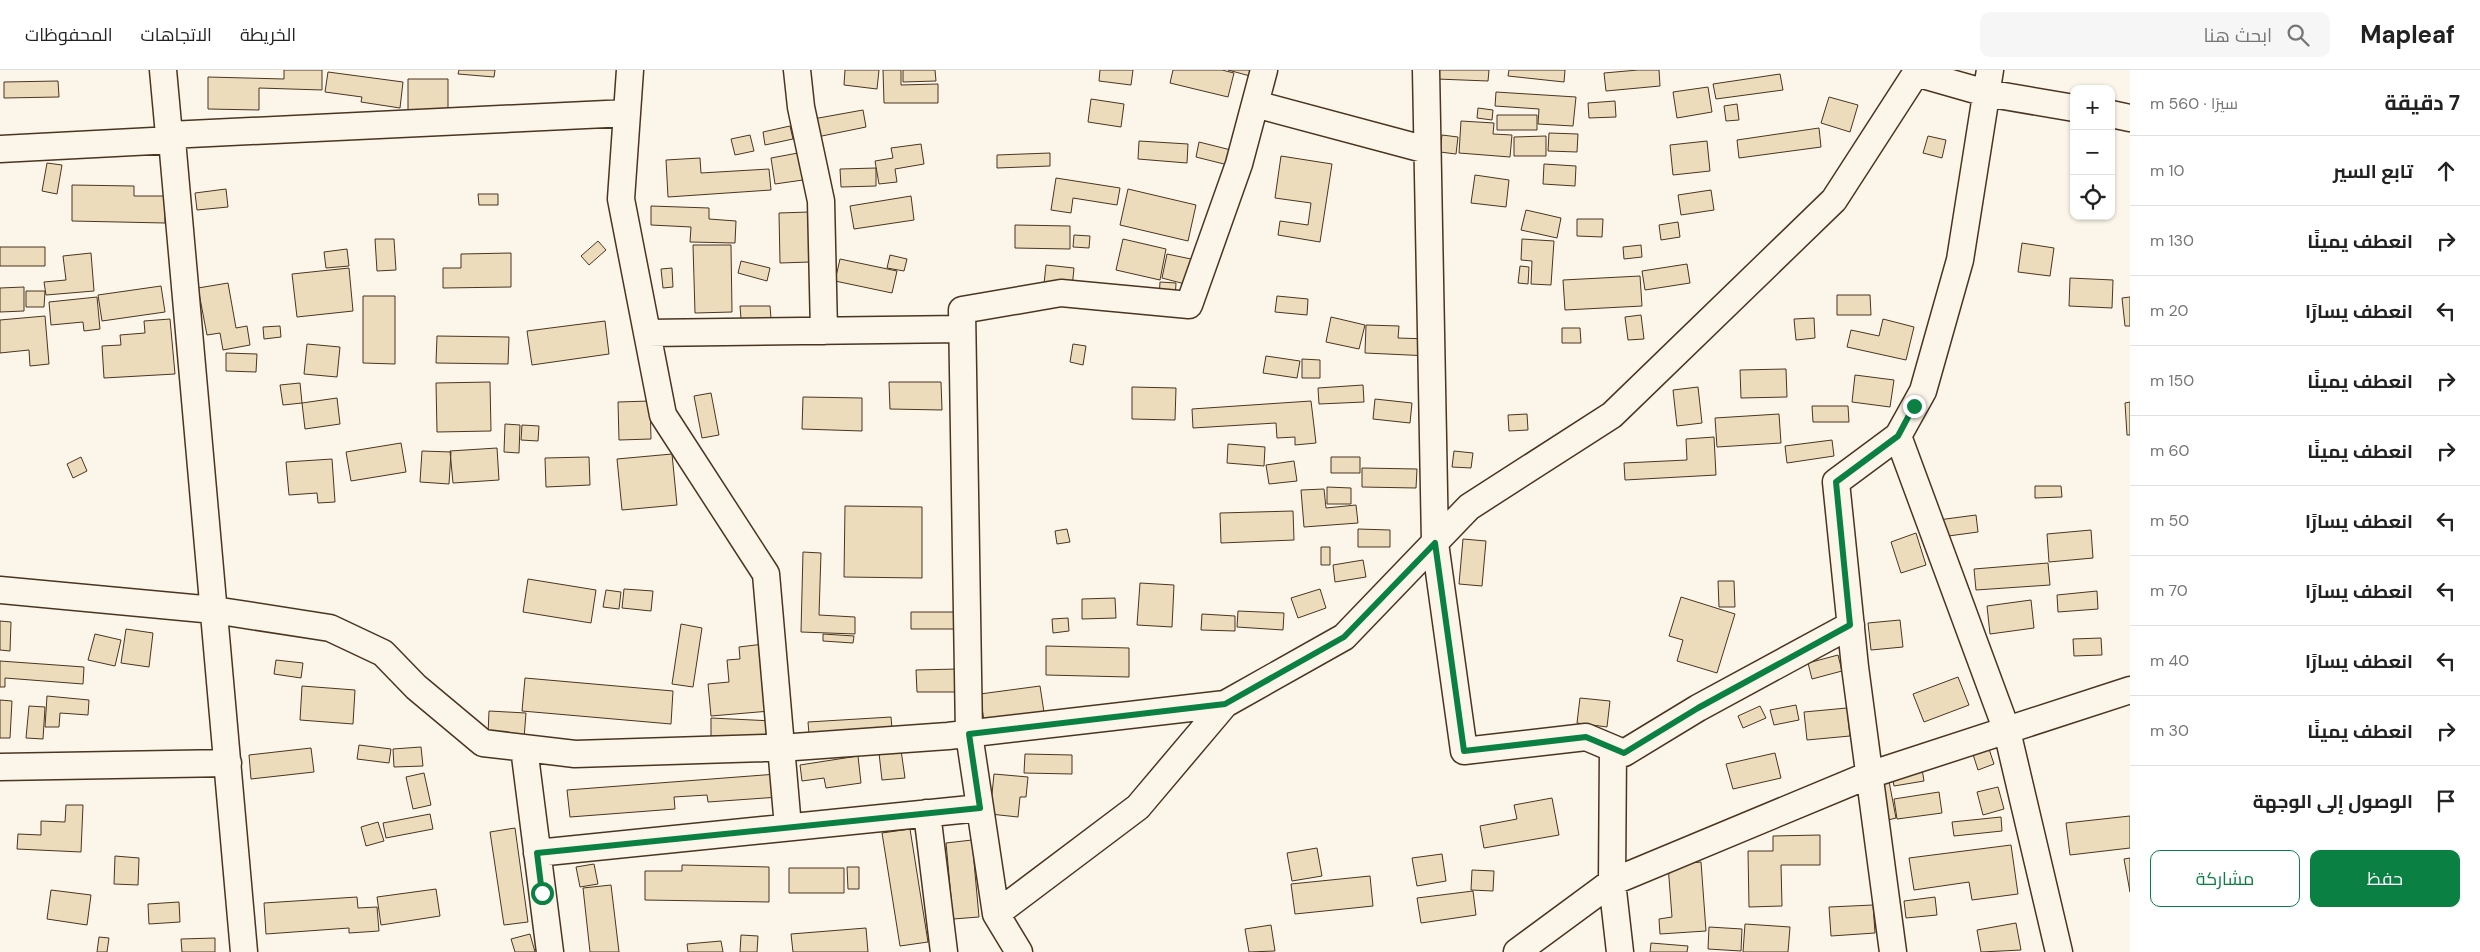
<!DOCTYPE html>
<html lang="ar">
<head>
<meta charset="utf-8">
<style>
  :root { --surface:#fff; --page:#f6f6f6; --text:#222; --muted:#767676; --line:#e0e0e0; --accent:#0b8043 }
  body { margin:0; font-family:"DM Sans",Cairo,sans-serif; background:var(--page); color:var(--text); direction:rtl }
  .controls { position:absolute; right:15px; top:15px; display:grid; overflow:hidden; border-radius:10px; box-shadow:0 1px 4px #0004 }
  .controls button { width:45px; height:45px; display:grid; place-items:center; padding:0; border:0; border-bottom:1px solid var(--line); background:var(--surface); color:var(--text); font:25px sans-serif }
  .stop { position:absolute; width:15px; height:15px; margin:-11px; border:4px solid #0b8043; border-radius:50%; background:#fff }
  .stop.end { background:#0b8043; border-color:#fff; box-shadow:0 1px 5px #0008 }
  .list { margin:0; padding:0; list-style:none }
  h2 { display:flex; justify-content:space-between; align-items:center; height:65px; margin:0; padding:0 20px; font-size:21px }
  h2 small { font-size:16px; font-weight:400; color:var(--muted) }
  .list li { display:grid; grid-template-columns:32px 1fr auto; gap:15px; align-items:center; box-sizing:border-box; height:70px; padding:0 20px; border-top:1px solid var(--line) }
  .list b { display:block; font-size:19px; white-space:nowrap }
  .list em { font-size:16px; font-style:normal; color:var(--muted) }
  .actions { display:flex; gap:10px; padding:15px 20px }
  .actions a { flex:1; padding:11px 0; border:1px solid var(--accent); border-radius:10px; text-align:center; font-size:18px; color:var(--accent) }
  .actions .main { background:var(--accent); color:#fff }
  .icon { flex:none; width:28px; height:28px; fill:none; stroke:currentColor; stroke-width:2; stroke-linecap:round; stroke-linejoin:round }
  .map { position:relative; flex:none; width:2130px; height:882px; overflow:hidden; direction:ltr }
  header { display:flex; align-items:center; gap:30px; box-sizing:border-box; height:70px; padding:0 25px; background:var(--surface); border-bottom:1px solid var(--line) }
  header strong { font-size:24px }
  nav { display:flex; gap:28px; margin-inline-start:auto; font-size:18px }
  .search { width:350px; height:45px; background:var(--page); display:flex; align-items:center; gap:12px; box-sizing:border-box; padding:0 18px; border-radius:10px; color:var(--muted); font-size:19px }
  main { display:flex }
  aside { flex:1; background:var(--surface) }
  .map>svg:first-child { display:block }
</style>
</head>
<body>
<header>
<strong>Mapleaf</strong>
<div class="search"><svg class="icon" aria-label="search" viewBox="0 0 24 24"><circle cx="10" cy="10" r="6"/><path d="M15 15l6 6"/></svg>ابحث هنا</div>
<nav><a>الخريطة</a><a>الاتجاهات</a><a>المحفوظات</a></nav>
</header>
<main>
<aside>
<h2>7 دقيقة<small>سيرًا · 560 m</small></h2>
<ul class="list">
<li><svg class="icon" aria-label="ahead" viewBox="0 0 24 24"><path d="M12 20V5M6 11l6-6 6 6"/></svg><div><b>تابع السير</b></div><em>10 m</em></li>
<li><svg class="icon" aria-label="right" viewBox="0 0 24 24"><path d="M7 20v-9h11M14 6l5 5-5 5"/></svg><div><b>انعطف يمينًا</b></div><em>130 m</em></li>
<li><svg class="icon" aria-label="left" viewBox="0 0 24 24"><path d="M17 20v-9H6M10 6l-5 5 5 5"/></svg><div><b>انعطف يسارًا</b></div><em>20 m</em></li>
<li><svg class="icon" aria-label="right" viewBox="0 0 24 24"><path d="M7 20v-9h11M14 6l5 5-5 5"/></svg><div><b>انعطف يمينًا</b></div><em>150 m</em></li>
<li><svg class="icon" aria-label="right" viewBox="0 0 24 24"><path d="M7 20v-9h11M14 6l5 5-5 5"/></svg><div><b>انعطف يمينًا</b></div><em>60 m</em></li>
<li><svg class="icon" aria-label="left" viewBox="0 0 24 24"><path d="M17 20v-9H6M10 6l-5 5 5 5"/></svg><div><b>انعطف يسارًا</b></div><em>50 m</em></li>
<li><svg class="icon" aria-label="left" viewBox="0 0 24 24"><path d="M17 20v-9H6M10 6l-5 5 5 5"/></svg><div><b>انعطف يسارًا</b></div><em>70 m</em></li>
<li><svg class="icon" aria-label="left" viewBox="0 0 24 24"><path d="M17 20v-9H6M10 6l-5 5 5 5"/></svg><div><b>انعطف يسارًا</b></div><em>40 m</em></li>
<li><svg class="icon" aria-label="right" viewBox="0 0 24 24"><path d="M7 20v-9h11M14 6l5 5-5 5"/></svg><div><b>انعطف يمينًا</b></div><em>30 m</em></li>
<li><svg class="icon" aria-label="arrive" viewBox="0 0 24 24"><path d="M6 21V4h12l-3 4 3 4H6"/></svg><div><b>الوصول إلى الوجهة</b></div></li>
</ul>
<div class="actions"><a class="main">حفظ</a><a>مشاركة</a></div>
</aside>
<div class="map">
<svg width="2130" height="882" viewBox="0 0 2130 882">
  <rect width="100%" height="100%" fill="#fbf6e9"/>
  <!-- building -->
  <path fill="#ecdcbc" stroke="#4a3520" d="M284,0H322V20L259,18V40L208,39V7L284,9Z
    M459,0H495L494,7L458,4Z
    M845,0H879L877,19L844,15Z
    M883,0H901V15L938,14V33H884Z
    M903,0H935L936,11L903,12Z
    M1100,0H1133L1131,15L1099,11Z
    M1173,0H1222L1234,3L1228,27L1170,13Z
    M1228,0H1251L1250,6Z
    M1437,0H1489L1488,11L1437,9Z
    M1509,0H1565L1564,12L1508,6Z
    M1638,0H1659L1660,16L1606,21L1604,3Z
    M328,2L403,12L400,38L361,32L362,27L325,22Z
    M1780,4L1783,20L1716,29L1713,14Z
    M408,9H448V40H408Z
    M58,11L59,27L4,28V12Z
    M1708,17L1712,42L1677,48L1673,22Z
    M1496,22L1576,27L1573,56L1538,54L1539,39L1495,36Z
    M1829,27L1858,35L1850,62L1821,53Z
    M1091,29L1124,34L1121,57L1088,52Z
    M1615,31L1616,47L1589,48L1588,33Z
    M1737,34L1739,50L1726,51L1724,36Z
    M1478,38L1493,40L1492,50L1477,48Z
    M863,40L866,57L817,67L813,49Z
    M1497,45H1537V60H1497Z
    M1461,51L1494,53L1493,64L1512,65L1510,87L1459,83Z
    M790,56L793,69L765,75L763,62Z
    M1819,58L1821,77L1739,88L1737,70Z
    M1549,63L1578,64L1577,82L1548,81Z
    M750,65L754,81L735,85L731,69Z
    M1442,65L1458,67L1456,84L1440,82Z
    M1546,66V86H1514V67Z
    M1928,66L1946,70L1942,88L1923,83Z
    M1139,71L1188,74L1187,93L1138,89Z
    M1707,71L1710,101L1673,105L1670,75Z
    M1199,72L1231,80L1228,95L1196,87Z
    M921,74L924,94L895,99L897,112L879,114L875,91L893,88L891,78Z
    M798,83L803,110L775,114L771,88Z
    M1050,83V96L997,98V85Z
    M1281,86L1332,94L1320,172L1278,165L1280,151L1308,155L1311,133L1275,128Z
    M700,88L701,103L769,99L771,120L668,127L666,90Z
    M47,93L62,95L57,124L42,121Z
    M1544,94L1576,96L1575,116L1543,114Z
    M876,98V116L841,117L840,99Z
    M1475,105L1509,110L1506,137L1471,133Z
    M1056,108L1120,118L1117,135L1073,128L1071,143L1051,140Z
    M72,115L134,116V126H165V153L72,151Z
    M226,119L228,137L197,140L195,123Z
    M1128,119L1196,135L1188,171L1120,155Z
    M1711,120L1714,140L1681,145L1678,125Z
    M478,124H498V135H479Z
    M911,126L914,150L854,159L850,136Z
    M651,136L709,138V149L736,151L735,173L690,172L691,157L651,155Z
    M1526,140L1561,148L1557,168L1521,160Z
    M809,142L810,192L780,193L779,143Z
    M1577,149H1603L1602,167L1577,166Z
    M1678,152L1680,167L1661,170L1659,155Z
    M1015,155L1070,156V179L1015,178Z
    M1074,165L1090,166L1089,178L1073,177Z
    M375,169H394L396,200L377,201Z
    M1123,169L1166,179L1160,210L1116,200Z
    M1522,169L1554,171L1551,215L1531,214L1532,191L1521,190Z
    M598,171L606,180L589,195L581,186Z
    M2022,173L2054,178L2050,206L2018,202Z
    M693,175H731L732,242L695,243Z
    M1641,175L1642,187L1624,189L1623,177Z
    M0,177H45V196H0Z
    M347,179L349,196L326,198L324,182Z
    M91,183L94,221L46,225L44,212L66,210L63,186Z
    M511,183V217L443,218V198H461V184Z
    M1167,184L1191,189L1185,214L1162,208Z
    M890,185L907,189L904,201L887,198Z
    M840,189L897,201L892,223L835,211Z
    M741,191L770,198L767,211L738,203Z
    M1687,194L1690,213L1645,220L1642,201Z
    M1046,195L1074,198L1072,218L1044,214Z
    M1520,196L1529,197L1528,214L1518,213Z
    M349,198L353,241L297,247L292,204Z
    M672,198L673,217L663,218L661,199Z
    M1640,206L1642,236L1565,240L1563,210Z
    M2070,208L2113,210L2112,238L2069,236Z
    M1160,212L1176,213L1175,230L1159,228Z
    M228,213L236,258L247,256L250,275L223,280L220,263L207,265L198,218Z
    M161,216L165,242L102,251L98,225Z
    M24,217V241L0,242V218Z
    M26,221H45L44,237H26Z
    M1837,225H1870L1871,245H1837Z
    M363,226H395V294L363,293Z
    M1277,226L1308,229L1307,245L1275,242Z
    M97,227L100,259L84,261L83,252L51,255L49,232Z
    M2130,227V256H2125L2122,228Z
    M740,236H770L771,248L741,249Z
    M1641,245L1644,269L1628,270L1625,247Z
    M45,246L49,294L30,296L29,280L0,283V250Z
    M1331,247L1365,255L1359,279L1326,272Z
    M1814,248L1815,268L1796,270L1794,249Z
    M170,249L175,304L104,308L102,276L121,275L120,265L145,263L144,251Z
    M1883,249L1914,257L1906,290L1847,277L1851,260L1879,266Z
    M605,251L609,284L532,295L527,261Z
    M1366,255L1399,256L1398,268L1430,269V286L1365,283Z
    M280,256L281,267L264,269L263,257Z
    M1562,258H1580L1581,273H1562Z
    M437,266L509,267L508,294L436,293Z
    M307,274L340,277L337,307L304,304Z
    M1073,274L1086,276L1083,295L1070,292Z
    M226,283L257,284L256,302L226,301Z
    M1266,286L1300,291L1297,308L1263,303Z
    M1302,289L1320,290V308H1302Z
    M1786,299L1787,327L1741,328L1740,300Z
    M1855,305L1894,310L1890,337L1852,332Z
    M490,312L491,361L437,362L436,313Z
    M889,312H941L942,340L890,339Z
    M300,313L302,333L283,335L280,315Z
    M1363,315L1364,332L1319,334L1318,318Z
    M1132,317L1176,318L1175,350L1132,349Z
    M1698,317L1702,353L1677,356L1673,320Z
    M711,323L719,365L702,368L694,326Z
    M803,327L862,328V361L802,359Z
    M337,328L340,354L305,359L302,333Z
    M1375,329L1412,333L1410,353L1373,349Z
    M650,331L651,369L619,370L618,332Z
    M1311,331L1316,373L1295,375V367L1277,368L1276,353L1193,358L1192,339Z
    M2130,332V365H2127L2125,333Z
    M1812,336H1848L1849,352H1813Z
    M1527,344L1528,360L1509,361L1508,345Z
    M1779,344L1781,373L1717,377L1715,348Z
    M505,354L520,355L519,383L504,382Z
    M522,355L539,356L538,371L521,370Z
    M1714,367L1716,405L1625,410L1624,393L1687,390L1686,369Z
    M1832,370L1834,386L1787,393L1785,376Z
    M401,373L406,402L351,411L346,382Z
    M1228,374L1265,377L1264,396L1227,393Z
    M497,378L499,410L453,413L450,381Z
    M422,381L451,382L449,414L420,412Z
    M1454,381L1473,383L1471,398L1452,397Z
    M672,384L677,435L622,440L617,389Z
    M81,387L87,401L73,408L67,394Z
    M589,387L590,415L546,417L545,388Z
    M1331,387H1360V403H1331Z
    M332,389L335,432L318,433L317,423L289,425L286,392Z
    M1294,391L1297,411L1269,414L1266,395Z
    M1362,398L1417,399L1416,418L1362,417Z
    M2035,416H2061L2062,427L2035,428Z
    M1327,417L1351,418V434H1327Z
    M1324,419L1326,438L1356,435L1358,453L1304,457L1301,420Z
    M845,436L922,437V508L844,507Z
    M1293,441L1294,470L1221,473L1220,443Z
    M1976,445L1978,462L1941,467L1938,450Z
    M1067,459L1070,472L1057,474L1055,461Z
    M1358,459L1390,460V477H1358Z
    M2091,460L2093,488L2049,492L2047,464Z
    M1916,463L1926,495L1901,503L1891,472Z
    M1463,469L1486,471L1482,516L1459,514Z
    M1321,477H1330V495H1321Z
    M803,482L821,483L819,545L855,547V564L801,562Z
    M1363,490L1366,507L1335,512L1333,495Z
    M2048,493L2050,515L1976,520L1974,499Z
    M528,509L596,520L591,553L523,542Z
    M1718,511H1734L1735,537H1719Z
    M1140,513L1174,515L1172,557L1137,555Z
    M624,519L653,521L651,541L622,538Z
    M1320,519L1326,538L1298,548L1291,528Z
    M606,520L621,522L619,539L603,537Z
    M2097,521L2098,539L2058,542L2057,525Z
    M1681,527L1735,544L1717,603L1677,591L1683,570L1669,566Z
    M1115,528L1116,548L1082,549V529Z
    M2031,530L2034,558L1990,564L1987,536Z
    M1238,541L1284,543L1283,560L1237,557Z
    M911,542H957L956,559H911Z
    M1202,544L1235,546V561L1201,560Z
    M1068,548L1069,561L1053,563L1052,549Z
    M1900,550L1903,577L1871,580L1868,553Z
    M0,551L11,552L10,581L0,580Z
    M681,554L702,558L693,617L672,614Z
    M126,559L153,563L149,597L121,593Z
    M95,564L121,570L115,596L88,590Z
    M823,564L854,566L853,573L823,571Z
    M2101,568L2102,585L2074,586L2073,569Z
    M764,574L770,641L711,646L708,614L729,612L727,590L740,589L739,577Z
    M1046,576L1129,578V607L1046,605Z
    M1838,585L1842,601L1812,609L1808,593Z
    M276,590L303,593L301,608L274,604Z
    M0,591L84,597L83,614L5,608V617H0Z
    M958,599V622H917L916,600Z
    M1958,607L1969,635L1924,652L1913,624Z
    M525,608L673,621L671,654L522,641Z
    M302,616L355,620L353,654L300,650Z
    M1040,616L1045,649L985,658L980,624Z
    M47,626L89,630L88,645L60,643L59,657H45Z
    M1580,628L1610,631L1607,657L1577,653Z
    M0,630L12,631L10,668H0Z
    M1796,635L1799,650L1774,655L1770,640Z
    M29,636L45,637L43,669L26,668Z
    M1760,636L1766,648L1743,658L1738,646Z
    M1847,638L1850,666L1807,670L1804,642Z
    M489,641L526,643L524,668L488,665Z
    M891,647L892,659L809,664L808,652Z
    M711,648L773,651V668L711,666Z
    M1987,673L1994,694L1978,700L1971,678Z
    M359,675L391,679L389,693L357,689Z
    M421,677L423,696L394,697L393,679Z
    M311,678L314,702L251,709L249,685Z
    M901,680L905,708L882,710L879,683Z
    M1775,683L1781,708L1733,719L1726,694Z
    M1025,684L1072,685V704L1024,703Z
    M858,686L861,713L826,718L824,708L802,711L800,695Z
    M1922,699L1924,711L1894,716L1892,704Z
    M424,703L431,735L413,739L406,707Z
    M777,704L779,727L708,732L707,725L674,727L675,739L570,747L567,720Z
    M994,704L1028,707L1026,727H1020L1018,747L990,744Z
    M1888,706L1896,748L1884,751L1877,708Z
    M1998,717L2004,739L1983,745L1977,722Z
    M1939,722L1942,743L1897,749L1894,729Z
    M1552,728L1559,765L1484,778L1480,756L1517,749L1514,735Z
    M66,735H83L81,782L17,779L18,764L41,765V751L65,752Z
    M430,744L433,759L386,768L383,753Z
    M2130,746V778L2070,785L2066,753Z
    M2001,747L2002,761L1954,766L1952,752Z
    M378,752L384,771L366,776L361,757Z
    M515,758L528,852L504,855L490,762Z
    M910,759L928,872L900,876L882,763Z
    M1820,765V795H1781L1782,836L1749,837L1748,781H1773V766Z
    M972,770L979,847L953,849L946,773Z
    M2011,775L2018,824L1972,830L1969,812L1914,820L1909,788Z
    M1317,778L1322,806L1292,811L1287,783Z
    M1442,784L1446,811L1417,816L1412,788Z
    M115,786L139,788L138,815L114,814Z
    M2130,788V822L2124,789Z
    M1701,792L1706,861L1660,864L1659,849L1672,847L1668,795Z
    M594,794L598,814L580,817L576,797Z
    M682,795L769,797V832L645,830V801H682Z
    M847,797H859V819H848Z
    M789,798H844V823H789Z
    M1472,800L1494,801L1493,821L1471,820Z
    M1370,806L1373,836L1295,844L1291,814Z
    M611,815L619,882H590L583,818Z
    M436,819L440,846L381,855L377,827Z
    M51,820L91,825L87,855L47,849Z
    M1473,821L1476,845L1421,853L1417,828Z
    M357,827L358,838L377,837L379,861L349,863V858L266,864L264,833Z
    M1935,827L1937,845L1906,848L1904,831Z
    M179,832L180,852L149,854L148,834Z
    M1873,835L1875,863L1831,866L1829,837Z
    M2016,853L2021,880L1981,882L1977,860Z
    M1745,854L1790,857L1788,882H1743Z
    M1271,855L1275,881L1249,882L1245,859Z
    M1709,857L1742,859L1741,881L1708,879Z
    M866,858L868,882H793L791,864Z
    M530,864L535,882H515L511,869Z
    M741,865L758,866L757,882H740Z
    M99,867L109,868L107,882H97Z
    M215,868V882H182L181,869Z
    M721,871L723,882H688L687,874Z
    M1651,873L1688,876L1687,882H1650Z"/>
  <g fill="none" stroke-linecap="round" stroke-linejoin="round">
    <!-- minor casing -->
    <g stroke="#4a3520" stroke-width="29">
      <path id="minor" d="M163,0L169,65L172,70L244,882
        M630,0L621,129L663,345L766,504L788,757
        M797,0L801,37L821,131L824,261
        M1426,0L1435,473L1464,681L1586,667L1624,683L1698,638L1851,555
        M1916,3L1986,23L2074,38
        M1255,34L1427,80
        M2111,44L2130,48
        M169,65L627,43
        M0,79L172,70
        M647,263L962,259
        M1898,366L2007,661L2059,882
        M0,520L214,540L330,558L383,583L416,617L483,673L575,684L794,677L948,666L1225,634L1344,567L1469,437L1612,345L1834,130L1918,0
        M524,678L550,882
        M1613,679L1612,812L1620,882
        M0,697L228,693
        M927,743L944,882
        M537,783L980,738
        M996,844L1138,737L1225,634
        M1019,882L996,844L969,664L962,240L1061,223L1189,235L1239,94L1264,0
        M1517,882L1612,812L1869,705L2130,620
        M1893,882L1855,597L1836,412L1898,366L1923,321L1960,190L1990,0"/>
    </g>
    <!-- minor -->
    <use href="#minor" stroke="#fbf6e9" stroke-width="26"/>
  </g>
  <g fill="none" stroke-linecap="round" stroke-linejoin="round">
    <!-- route -->
    <path stroke="#0b8043" stroke-width="6" d="M542,823L537,783L980,738L969,664L1225,634L1344,567L1435,473L1464,681L1586,667L1624,683L1698,638L1850,555L1836,412L1898,366L1914,336"/>
  </g>
</svg>
<div class="controls">
<button>+</button>
<button>−</button>
<button><svg class="icon" aria-label="locate" viewBox="0 0 24 24"><circle cx="12" cy="12" r="6"/><path d="M12 2v4M12 18v4M2 12h4M18 12h4"/></svg></button>
</div>
<div class="stop" style="left:542px;top:823px"></div>
<div class="stop end" style="left:1914px;top:336px"></div>
</div>
</main>
</body>
</html>
